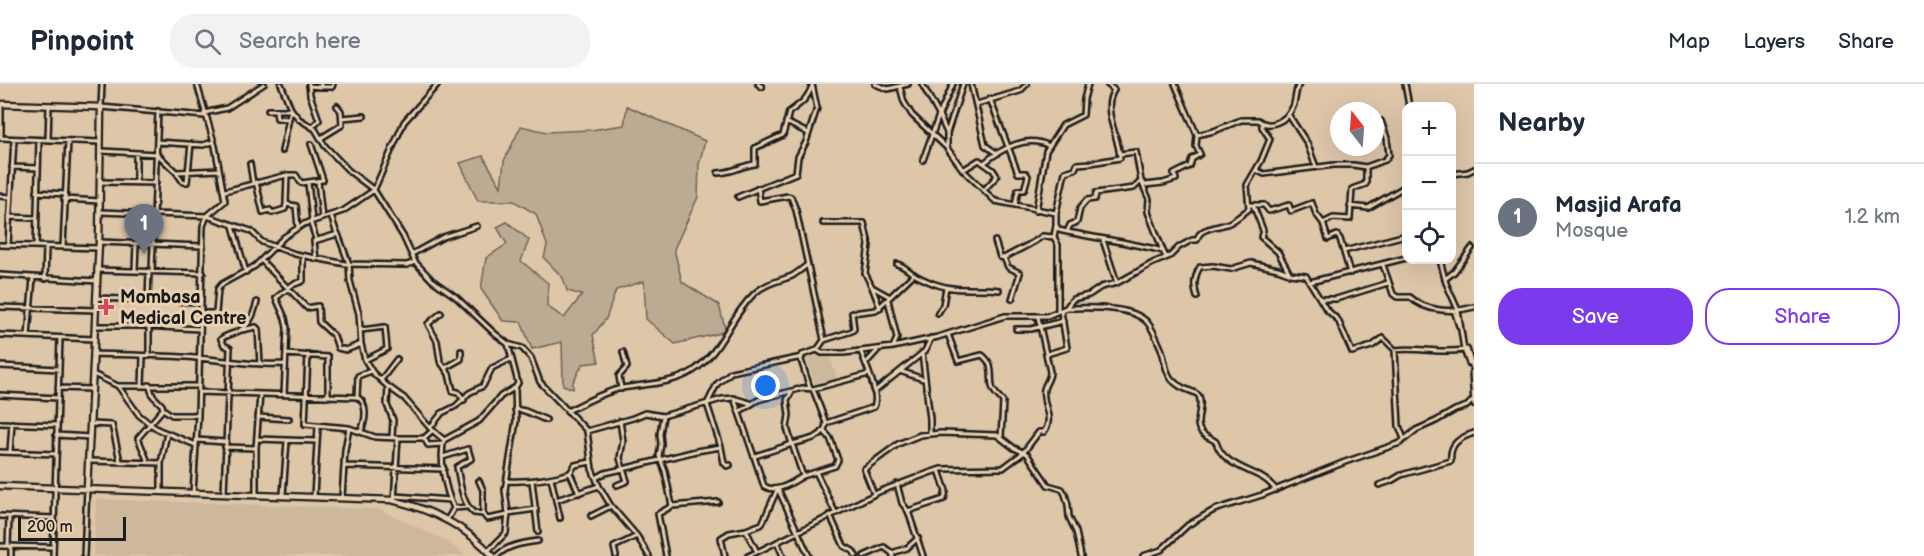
<!DOCTYPE html>
<html lang="en">
<head>
<meta charset="utf-8">
<style>
  :root { --surface:#fff; --page:#f2f2f3; --text:#1f2937; --muted:#747a83; --line:#e0e1e3; --accent:#7c3aed }
  body { margin:0; font-family:"Balsamiq Sans",sans-serif; background:var(--page); color:var(--text) }
  .controls { position:absolute; right:18px; top:18px; display:grid; overflow:hidden; border-radius:12px; box-shadow:0 6px 24px #0002 }
  .controls button { width:54px; height:54px; display:grid; place-items:center; padding:0; border:0; border-bottom:2px solid var(--line); background:var(--surface); color:var(--text); font:30px sans-serif }
  .compass { position:absolute; left:1330px; top:18px; width:54px; height:54px; border-radius:50%; background:var(--surface); box-shadow:0 6px 24px #0002; rotate:343deg }
  .scale { position:absolute; left:18px; bottom:15px; width:108px; box-sizing:border-box; padding-left:6px; border:3px solid #1c1c1c; border-top:0; font-size:16px; line-height:21px; white-space:nowrap; color:#1c1c1c; -webkit-text-stroke:4px #ead1b2; paint-order:stroke }
  .you { position:absolute; left:766px; top:302px; width:21px; height:21px; margin:-15px; border:4px solid #fff; border-radius:50%; background:#1a73e8; box-shadow:0 0 0 9px #1a73e833 }
  .badge { display:grid; place-items:center; width:39px; height:39px; border-radius:50%; background:var(--accent); color:#fff; font-size:20px; font-weight:700 }
  .pin { position:absolute; translate:-50% -50px; filter:drop-shadow(0 2px 3px #0008) }
  .pin::after { content:''; position:absolute; top:32px; width:21px; height:18px; background:inherit; clip-path:polygon(0 0,100% 0,50% 100%) }
  .list { margin:0; padding:0; list-style:none }
  h2 { display:flex; justify-content:space-between; align-items:center; height:78px; margin:0; padding:0 24px; font-size:26px }
  h2 small { font-size:20px; font-weight:400; color:var(--muted) }
  .list li { display:grid; grid-template-columns:39px 1fr auto; gap:18px; align-items:center; box-sizing:border-box; height:108px; padding:0 24px; border-top:2px solid var(--line) }
  .list b { display:block; font-size:22px; white-space:nowrap }
  .list p { margin:0; font-size:20px; white-space:nowrap; color:var(--muted) }
  .list em { font-size:20px; font-style:normal; color:var(--muted) }
  .actions { display:flex; gap:12px; padding:18px 24px }
  .actions a { flex:1; padding:14px 0; border:2px solid var(--accent); border-radius:24px; text-align:center; font-size:21px; color:var(--accent) }
  .actions .main { background:var(--accent); color:#fff }
  .icon { flex:none; width:33px; height:33px; fill:none; stroke:currentColor; stroke-width:2; stroke-linecap:round; stroke-linejoin:round }
  .map { position:relative; flex:none; width:1474px; height:472px; overflow:hidden }
  header { display:flex; align-items:center; gap:36px; box-sizing:border-box; height:84px; padding:0 30px; background:var(--surface); border-bottom:2px solid var(--line) }
  header strong { font-size:28px }
  nav { display:flex; gap:33px; margin-inline-start:auto; font-size:21px }
  .search { width:420px; height:54px; background:var(--page); display:flex; align-items:center; gap:15px; box-sizing:border-box; padding:0 21px; border-radius:24px; color:var(--muted); font-size:22px }
  main { display:flex }
  aside { flex:1; background:var(--surface) }
  .map>svg:first-child { display:block }
</style>
</head>
<body>
<header>
<strong>Pinpoint</strong>
<div class="search"><svg class="icon" aria-label="search" viewBox="0 0 24 24"><circle cx="10" cy="10" r="6"/><path d="M15 15l6 6"/></svg>Search here</div>
<nav><a>Map</a><a>Layers</a><a>Share</a></nav>
</header>
<main>
<div class="map">
<svg width="1474" height="472" viewBox="0 0 1474 472">
  <rect width="100%" height="100%" fill="#dec6a9"/>
  <filter id="ink" filterUnits="userSpaceOnUse"><feTurbulence type="fractalNoise" baseFrequency=".0167" numOctaves="2"/><feDisplacementMap in="SourceGraphic" scale="12" xChannelSelector="R" yChannelSelector="G"/><feConvolveMatrix kernelMatrix="1 2 1 2 8 2 1 2 1" color-interpolation-filters="sRGB"/></filter>
  <g filter="url(#ink)">
    <!-- built -->
    <path fill="#ceb89d" d="M829,270L838,298L816,303L806,274Z
      M96,415L378,425L445,456L466,472H94Z"/>
    <!-- green -->
    <path fill="#bdaa92" stroke="#6c6357" stroke-width="1.5" d="M627,22L705,57L699,80L698,113L674,165L682,198L719,221L725,244L720,249L675,260L646,235L644,197L616,206L606,235L593,251L599,278L583,280L573,298V305L563,301L562,258L532,265L521,238L503,237L481,205L486,174L507,160L497,143L507,138L529,156L521,177L548,199L547,222L564,234L582,211L567,207L563,194L544,174L547,161L536,130L514,117H478L460,79L483,72L501,103L504,77L521,42L547,48L591,46L624,41Z"/>
    <g fill="none" stroke-linecap="round" stroke-linejoin="round">
      <!-- street casing -->
      <g stroke="#1c1c1c" stroke-width="8">
        <path id="street" d="M102,0L101,23L205,32
          M281,0L291,25L299,35L315,45L325,62L349,87L374,106L403,152L415,178
          M309,0L310,11L319,36L312,43
          M758,0L762,3
          M875,0L888,5L908,0
          M922,0L939,31L923,76
          M971,0L985,61L996,69
          M1175,0L1197,51L1214,47L1241,36H1258C1270,46 1287,36 1293,23C1296,16 1295,7 1299,0
          M1405,0L1409,22
          M309,2L320,3L321,0
          M320,3H332L333,0
          M900,3L904,18L912,31L947,64L963,86L995,117L1056,129V141L1059,146C1094,154 1128,158 1163,167L1166,173
          M990,15L1018,89H1026L1028,92L1024,106H1018L1015,121
          M977,20L1020,7L1027,0
          M268,26H290
          M276,26L277,34L288,35
          M204,29L227,24L264,0
          M1288,30L1307,59L1316,83
          M342,34L364,32
          M786,38L808,49
          M947,49L939,31L953,0
          M0,54L100,58
          M1,54V20
          M321,54L342,41L341,27L337,22
          M48,56L49,22
          M157,58L203,61L213,58
          M947,64V49L963,0
          M102,67L157,70L176,88L219,86
          M282,67L291,25
          M1120,70L1136,68L1141,97L1149,115L1148,128L1163,167
          M984,79C1001,65 1027,50 1049,62
          M250,80L253,99
          M12,83L38,84
          M963,86L979,76L993,86L997,92L984,106
          M1256,86L1264,90L1334,81H1353L1366,83L1385,76L1389,71L1387,54L1381,37
          M176,88L183,98H187L191,60
          M718,89C735,88 740,82 755,80V64L783,51L789,28C800,20 807,16 812,2
          M1452,90L1468,88L1474,85
          M287,91L286,120L296,122L298,144
          M318,97L322,134
          M100,98L156,99
          M136,98V69
          M256,98L263,128L270,126L272,129L285,125L286,120
          M308,99L312,136
          M758,104L760,117L788,112L791,113L796,126L824,256L817,266L802,271L801,276L810,304
          M225,107L287,91H296L301,99L323,96L311,60
          M37,108L65,110
          M0,112L9,113
          M738,113L796,89L798,73L806,58L817,24L812,0
          M64,115L100,117
          M1251,121H1264L1269,127L1289,121L1291,127L1312,119L1316,130L1323,139L1328,155L1337,151L1340,155L1350,189
          M1253,121L1263,146L1261,153L1278,168L1290,190L1306,192L1320,215H1336L1388,199
          M1350,122L1368,124L1406,102
          M1036,127L1046,67L1063,41L1083,31L1084,15L1088,0
          M100,128L207,132L251,147L262,158L295,170L346,180L407,181L415,178L432,196L456,213L494,249L508,260L522,264L531,274L540,298L587,347L592,385L599,402L611,422L637,452L614,463L616,472
          M1056,129L1065,88L1075,85L1077,80L1091,79L1120,74C1119,51 1101,26 1114,6L1107,0
          M331,132L337,150
          M9,133L36,134
          M310,137L316,155
          M823,139H864L869,161L865,189L872,203L890,213L914,190
          M1323,139L1333,134L1350,135L1352,105L1366,100V83
          M1056,141L1054,153L1058,161V227
          M233,142L246,188
          M1067,148L1070,141L1077,138L1080,124L1087,116L1095,115L1096,109L1134,104L1141,97L1145,101L1163,99L1176,95L1174,90L1190,82L1192,75L1200,70L1196,62L1197,51
          M1103,156L1117,199
          M995,157L1000,173L1004,174L1008,183L1020,189L1012,215
          M99,158L203,162
          M0,161L98,164
          M8,161L14,55
          M36,162L39,56
          M63,163L68,57
          M1344,167L1406,151
          M412,170L443,153L477,142
          M1004,174C1015,167 1035,159 1042,152L1054,153
          M316,175L314,157L338,150L349,180L350,197L359,230L361,260L365,276L373,289L386,301L404,314L430,344L444,356
          M261,176L307,224L318,222L319,238L334,252L338,264L346,266L361,260
          M1440,176L1446,199L1458,226L1464,266L1467,265L1474,288
          M897,180C905,182 909,188 917,192C923,195 931,199 938,201C958,208 978,203 999,206
          M1383,181L1393,210L1397,213H1410C1426,228 1453,229 1474,223
          M97,186L203,189
          M135,186L136,159
          M152,187L158,27
          M0,191L97,197
          M45,195L46,164
          M1445,195L1454,188L1472,164
          M1310,198L1406,174
          M872,203L880,224
          M1197,213C1193,202 1194,193 1200,183L1213,182L1231,185L1251,179L1278,185L1289,189
          M96,214L201,218
          M1320,215L1326,225L1338,236L1352,268L1372,262L1383,254L1395,266C1419,263 1440,270 1464,266
          M148,216L149,187
          M888,216L897,254L893,263
          M0,223L96,226
          M1066,224C1088,224 1131,221 1147,238C1152,244 1157,255 1160,262C1165,272 1164,284 1170,293C1178,306 1197,307 1199,312C1204,324 1193,338 1201,348C1204,353 1212,354 1216,358C1222,379 1245,384 1261,393C1267,396 1272,401 1276,406
          M1454,226L1459,242
          M201,229H216L218,205L222,200L255,182L284,153L304,140L343,127L374,106L404,38L438,0
          M441,229L428,240L437,257L440,277L449,290L453,307L458,308L464,316
          M938,229L943,221L946,203
          M95,242H141L200,245
          M149,242V270
          M1016,245H1031L1063,237
          M242,246L256,243L258,245L260,280
          M361,246L385,243L387,265L365,276
          M948,250L958,277L982,271C994,280 990,290 992,302C993,309 1000,313 1003,318L1001,353
          M0,251L94,255
          M28,252L33,194
          M824,256L852,247L854,245L852,229L876,226L890,213
          M817,266L822,269H844L893,263L938,253L1005,232H1047L1066,224L1073,215L1089,211L1101,203L1117,199L1153,179L1170,172L1179,163L1192,156H1197C1199,143 1217,144 1229,139C1236,136 1242,130 1249,125L1247,101L1261,77L1270,55L1262,43V39
          M1395,266L1399,342L1404,355
          M1464,266L1469,279
          M922,269L930,335V349
          M94,270C128,271 162,271 196,274C226,276 255,282 285,280
          M286,270L328,273V313
          M1047,270L1067,264L1061,227
          M308,271L305,340L349,344L375,353L398,354H424L433,346
          M866,279L877,267
          M0,282L59,285
          M445,284L461,275V267
          M900,287L923,295
          M1472,288L1474,321
          M93,290L118,302L139,331L150,340L159,346L196,361
          M381,296L397,275
          M142,301L143,273
          M149,301L153,312L162,321L163,325
          M118,302H199
          M388,303L387,321L393,336L392,353
          M58,304L92,305
          M621,305L619,292L627,283L623,268
          M199,308L357,313C368,319 366,336 361,347
          M874,308L925,267L931,254
          M0,311L58,314
          M284,311L287,244L285,234L276,214L292,201L303,197V173
          M357,313L358,292L371,287
          M736,315L750,319
          M515,325L525,327L546,336
          M567,327C585,319 603,308 622,304C644,300 673,300 693,287C722,268 730,232 755,209C766,199 779,197 792,192C797,189 802,185 807,181
          M740,327L758,316L791,307
          M663,332L660,350L661,360L659,372L665,387L672,422L718,418
          M258,333L289,335
          M0,339L57,341
          M826,339L874,323C880,311 866,281 861,268
          M91,340L112,341L120,377
          M430,344L442,329L456,322L469,309L483,302L492,284L511,275
          M587,347L633,334L645,329L663,332L722,315L734,314L764,402C777,410 791,399 803,392L792,360C805,356 825,355 826,339L813,305
          M56,351L90,353
          M424,354L428,361L443,360
          M258,355L316,357
          M197,356L225,358
          M225,363L256,364
          M0,368L56,370
          M10,368L12,339
          M755,372L792,360L787,344L789,331L787,316L792,307L802,304L813,305L869,290
          M443,373L468,365L471,375L457,383C460,398 462,420 474,429L483,430V406L479,397
          M90,377L161,379
          M148,378L138,354L163,325L172,331H198
          M730,381L727,382L724,379L721,363L707,320L717,300L731,288L802,273
          M345,382L444,385
          M816,388L835,428
          M570,389L579,409
          M803,392L835,382L838,376L830,354L824,347
          M551,394L560,434
          M596,394L605,389L623,385L620,374L623,357L620,337
          M507,397C528,398 550,395 570,389L575,381L591,378
          M532,397L538,448
          M897,400L902,419L908,427
          M617,401L627,397L623,385L696,367L721,363
          M1379,401L1391,397L1401,391L1451,377C1449,360 1459,354 1474,349
          M778,405L809,472
          M161,407V379L167,349
          M193,409L198,331L203,142L207,132L225,117L215,62L197,0
          M224,409L230,264L224,261L221,255C226,251 233,250 239,247C251,240 254,229 257,218
          M874,410L864,385L898,360L920,351L941,349L997,351L1014,364L1027,370L1048,401L1062,405L1065,410L1068,421L1069,433L1076,448L1081,472
          M256,411V364L260,310
          M283,411L287,357
          M314,412L318,342
          M395,412L450,416
          M342,413L345,366L349,344
          M556,416L599,402
          M394,417L398,354
          M454,424L467,423
          M508,429L536,425
          M483,430L487,435L508,431
          M830,431L844,462L853,467L856,472
          M0,432L54,434
          M591,432L611,422
          M447,436L454,424C445,406 439,375 444,356L479,337L501,312L514,304
          M637,452L649,472
          M777,458L783,472
          M0,462L52,463
          M8,462L9,433
          M489,466L506,449L508,429L505,406L516,337L515,304L518,299L508,260
          M757,468L881,407L929,389L941,385L1003,384L1023,369L1039,348H1044C1055,333 1041,321 1044,305C1045,300 1050,295 1050,288L1038,233
          M11,472V463
          M53,472L60,254
          M84,472L87,405
          M497,472C507,461 524,459 538,457
          M666,472L658,430L672,422
          M725,472L721,454L729,449L746,446
          M748,472L757,468L746,446L762,440L777,406
          M864,472L884,463L892,469
          M893,472L892,469L907,464L918,454
          M923,472L908,427L944,415L946,407L939,386
          M1143,472L1161,466L1188,441L1214,426L1262,411L1345,378L1400,359L1416,346L1436,337L1455,326L1467,322L1473,316"/>
      </g>
      <!-- secondary casing -->
      <g stroke="#1c1c1c" stroke-width="9">
        <path id="secondary" d="M0,20L101,23L99,158L87,404
          M0,402L392,416C430,425 466,442 493,472"/>
      </g>
      <!-- street -->
      <use href="#street" stroke="#ead1b2" stroke-width="3"/>
      <!-- secondary -->
      <use href="#secondary" stroke="#ead1b2" stroke-width="4.5"/>
    </g>
  </g>
  <!-- markers -->
  <path fill="#d1495b" stroke="#ead1b2" stroke-width="2" d="M103 214h6v6h6v6h-6v6h-6v-6h-6v-6h6z"/>
  <g text-anchor="middle" dominant-baseline="central" stroke-width="6" stroke-linejoin="round" paint-order="stroke">
    <!-- poi labels -->
    <g font-size="18" font-weight="bold" fill="#1c1c1c" stroke="#ead1b2" text-anchor="start">
      <text x="120" y="213">Mombasa<tspan x="120" dy="21">Medical Centre</tspan></text>
    </g>
  </g>
</svg>
<div class="controls">
<button>+</button>
<button>−</button>
<button><svg class="icon" aria-label="locate" viewBox="0 0 24 24"><circle cx="12" cy="12" r="6"/><path d="M12 2v4M12 18v4M2 12h4M18 12h4"/></svg></button>
</div>
<svg class="compass" viewBox="-18 -18 36 36"><path d="M0-13l5 13h-10z" fill="#e53935"/><path d="M0 13l5-13h-10z" fill="#747a83"/></svg>
<div class="scale">200 m</div>
<div class="you"></div>
<div class="pin badge" style="left:144px;top:170px;background:#6b7280">1</div>
</div>
<aside>
<h2>Nearby<small></small></h2>
<ul class="list">
<li><span class="badge" style="background:#6b7280">1</span><div><b>Masjid Arafa</b><p>Mosque</p></div><em>1.2 km</em></li>
</ul>
<div class="actions"><a class="main">Save</a><a>Share</a></div>
</aside>
</main>
</body>
</html>
